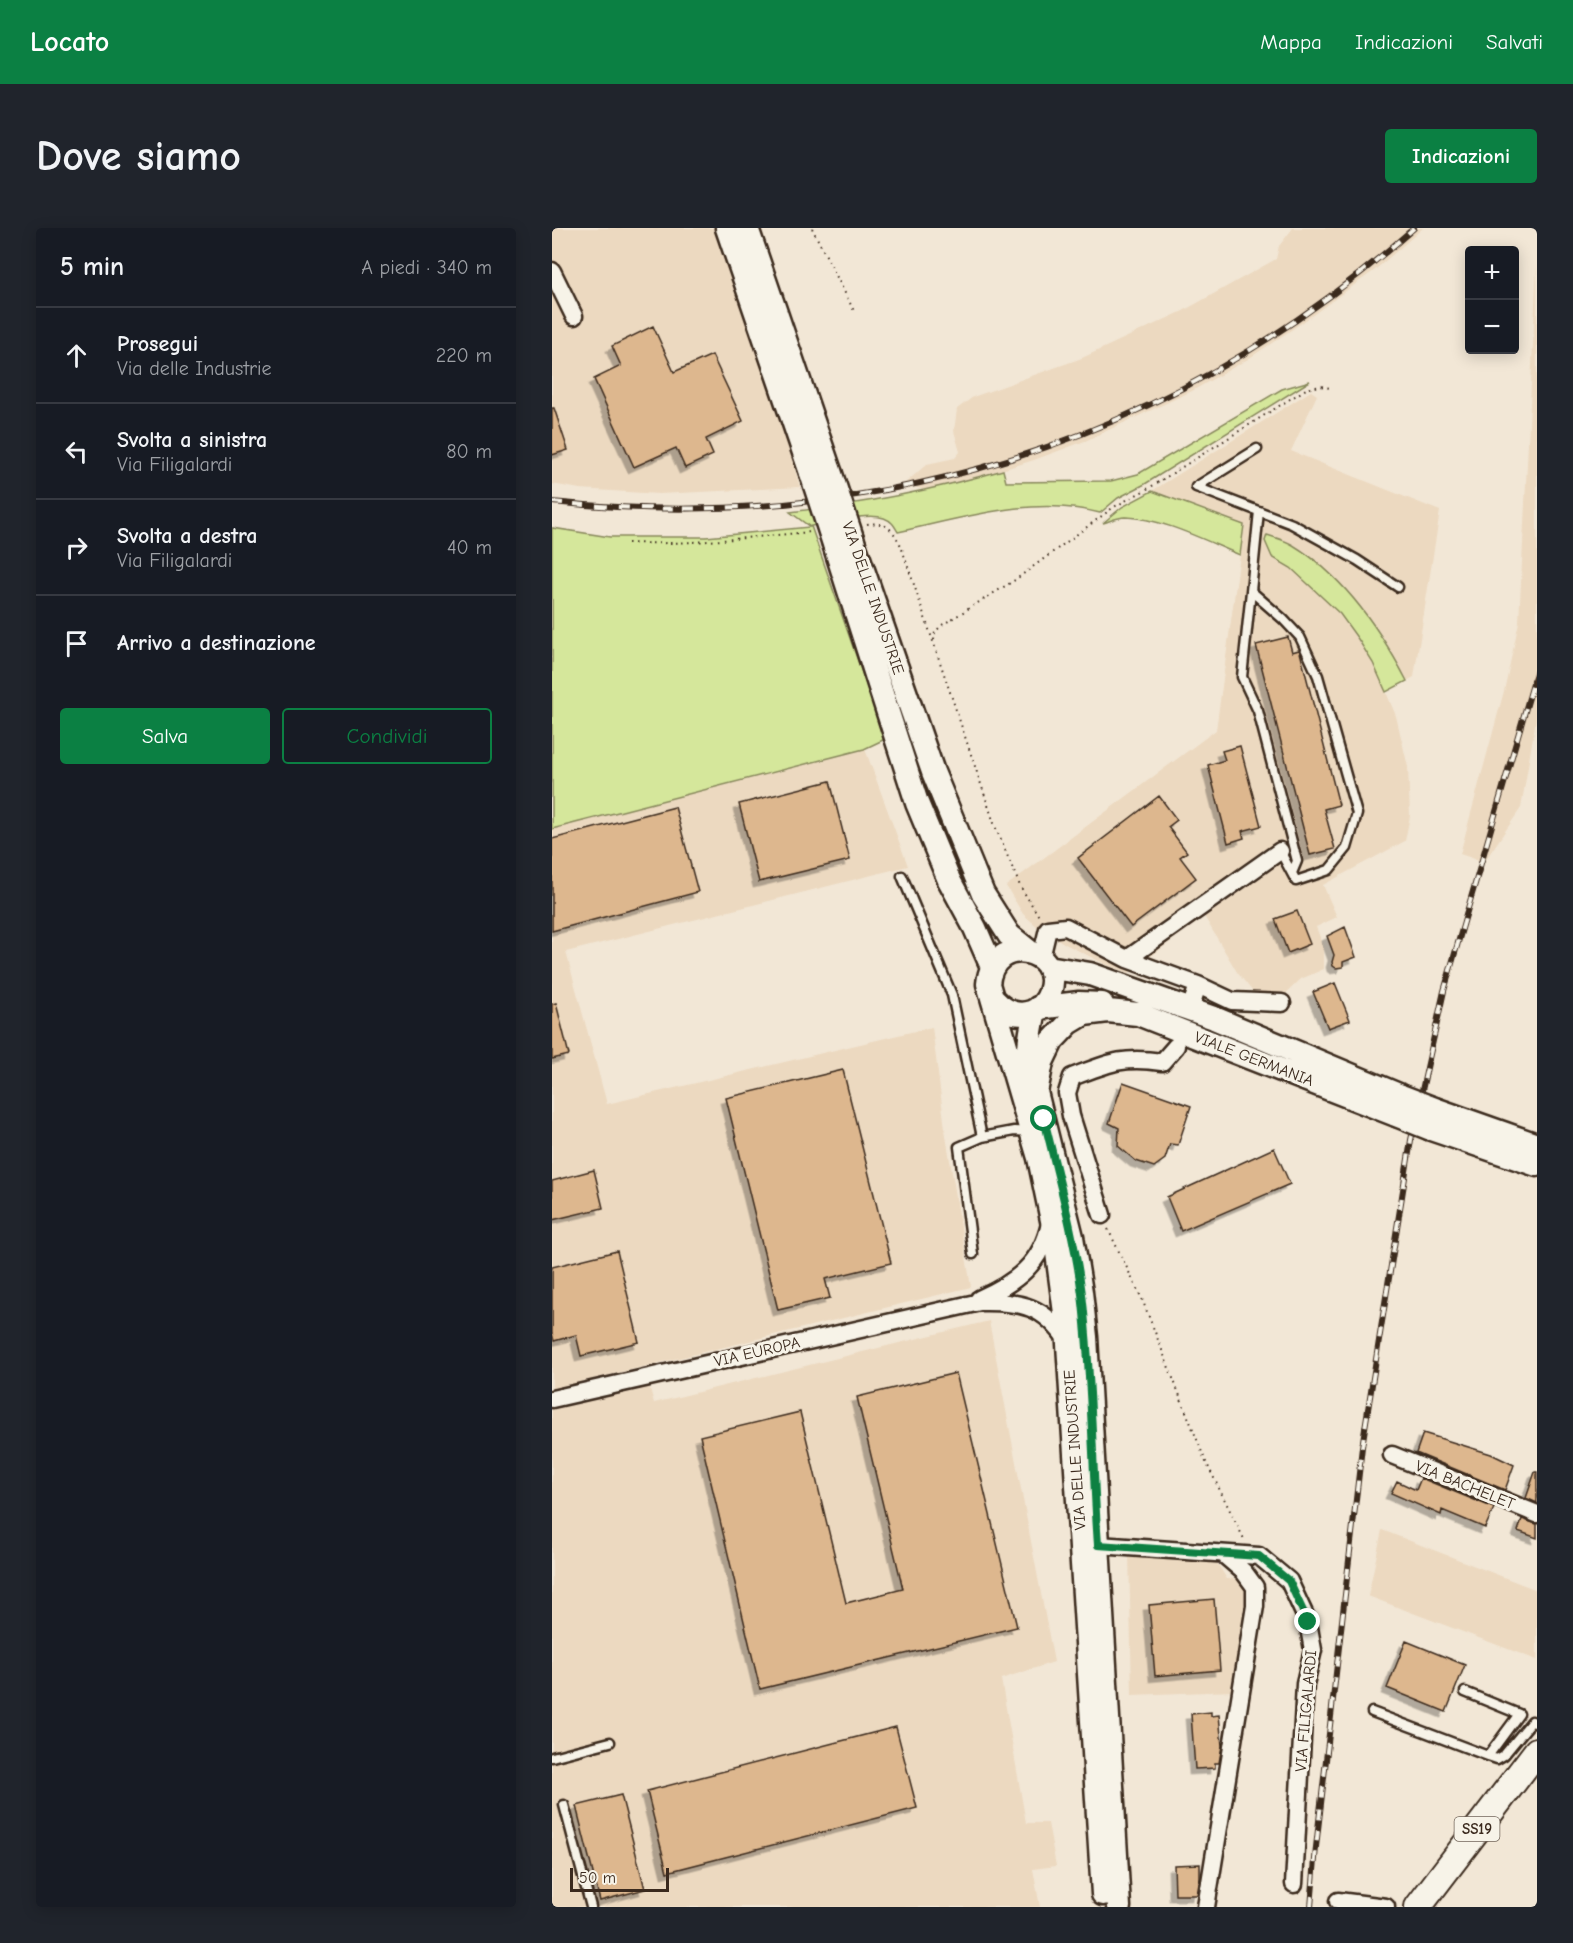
<!DOCTYPE html>
<html lang="it">
<head>
<meta charset="utf-8">
<style>
  :root { --surface:#171b24; --page:#20242c; --text:#f1f3f6; --muted:#9ea1a6; --line:#363941; --accent:#0b8043 }
  body { margin:0; font-family:"Comic Neue",sans-serif; background:var(--page); color:var(--text) }
  .controls { position:absolute; right:18px; top:18px; display:grid; overflow:hidden; border-radius:6px; box-shadow:0 3px 15px #0003 }
  .controls button { width:54px; height:54px; display:grid; place-items:center; padding:0; border:0; border-bottom:2px solid var(--line); background:var(--surface); color:var(--text); font:30px sans-serif }
  .scale { position:absolute; left:18px; bottom:15px; width:99px; box-sizing:border-box; padding-left:6px; border:3px solid #3b2a1e; border-top:0; font-size:16px; line-height:21px; white-space:nowrap; color:#3b2a1e; -webkit-text-stroke:4px #f7f3e8; paint-order:stroke }
  .stop { position:absolute; width:18px; height:18px; margin:-14px; border:4px solid #0b8043; border-radius:50%; background:#fff }
  .stop.end { background:#0b8043; border-color:#fff; box-shadow:0 2px 6px #0008 }
  .list { margin:0; padding:0; list-style:none }
  h2 { display:flex; justify-content:space-between; align-items:center; height:78px; margin:0; padding:0 24px; font-size:26px }
  h2 small { font-size:20px; font-weight:400; color:var(--muted) }
  .list li { display:grid; grid-template-columns:39px 1fr auto; gap:18px; align-items:center; box-sizing:border-box; height:96px; padding:0 24px; border-top:2px solid var(--line) }
  .list b { display:block; font-size:22px; white-space:nowrap }
  .list p { margin:0; font-size:20px; white-space:nowrap; color:var(--muted) }
  .list em { font-size:20px; font-style:normal; color:var(--muted) }
  .actions { display:flex; gap:12px; padding:18px 24px }
  .actions a { flex:1; padding:14px 0; border:2px solid var(--accent); border-radius:6px; text-align:center; font-size:21px; color:var(--accent) }
  .actions .main { background:var(--accent); color:#fff }
  .icon { flex:none; width:33px; height:33px; fill:none; stroke:currentColor; stroke-width:2; stroke-linecap:round; stroke-linejoin:round }
  .map { position:relative; flex:none; width:985px; height:1679px; overflow:hidden; border-radius:6px }
  header { display:flex; align-items:center; gap:36px; box-sizing:border-box; height:84px; padding:0 30px; background:var(--accent); color:#fff }
  header strong { font-size:28px }
  nav { display:flex; gap:33px; margin-inline-start:auto; font-size:21px }
  .intro { display:flex; align-items:center; justify-content:space-between; box-sizing:border-box; height:144px; padding:0 36px }
  h1 { margin:0; font-size:42px }
  .button { padding:15px 27px; border-radius:6px; background:var(--accent); color:#fff; font-size:21px; font-weight:700 }
  main { display:flex; gap:36px; padding:0 36px }
  aside { flex:1; background:var(--surface); border-radius:6px; box-shadow:0 3px 15px #0003 }
  .map>svg:first-child { display:block }
</style>
</head>
<body>
<header>
<strong>Locato</strong>
<nav><a>Mappa</a><a>Indicazioni</a><a>Salvati</a></nav>
</header>
<div class="intro"><h1>Dove siamo</h1><a class="button">Indicazioni</a></div>
<main>
<aside>
<h2>5 min<small>A piedi · 340 m</small></h2>
<ul class="list">
<li><svg class="icon" aria-label="ahead" viewBox="0 0 24 24"><path d="M12 20V5M6 11l6-6 6 6"/></svg><div><b>Prosegui</b><p>Via delle Industrie</p></div><em>220 m</em></li>
<li><svg class="icon" aria-label="left" viewBox="0 0 24 24"><path d="M17 20v-9H6M10 6l-5 5 5 5"/></svg><div><b>Svolta a sinistra</b><p>Via Filigalardi</p></div><em>80 m</em></li>
<li><svg class="icon" aria-label="right" viewBox="0 0 24 24"><path d="M7 20v-9h11M14 6l5 5-5 5"/></svg><div><b>Svolta a destra</b><p>Via Filigalardi</p></div><em>40 m</em></li>
<li><svg class="icon" aria-label="arrive" viewBox="0 0 24 24"><path d="M6 21V4h12l-3 4 3 4H6"/></svg><div><b>Arrivo a destinazione</b></div></li>
</ul>
<div class="actions"><a class="main">Salva</a><a>Condividi</a></div>
</aside>
<div class="map">
<svg width="985" height="1679" viewBox="0 0 985 1679">
  <defs>
    <filter id="shadow"><feDropShadow dx="-5.5" dy="5.5" stdDeviation="0" flood-color="#0004"/></filter>
  </defs>
  <rect width="100%" height="100%" fill="#f2e7d6"/>
  <filter id="ink" filterUnits="userSpaceOnUse"><feTurbulence type="fractalNoise" baseFrequency=".0167" numOctaves="2"/><feDisplacementMap in="SourceGraphic" scale="12" xChannelSelector="R" yChannelSelector="G"/><feConvolveMatrix kernelMatrix="1 2 1 2 8 2 1 2 1" color-interpolation-filters="sRGB"/></filter>
  <g filter="url(#ink)">
    <!-- built -->
    <path fill="#ecd9c0" d="M0,0H166L199,91L248,259L107,266L28,261L0,256Z
      M741,0H871L823,42L751,94L696,131L640,163L533,213L482,232L411,254L373,262L352,256L375,236L403,230L408,224L402,203L405,181L421,169L530,130L631,83L724,31L727,18Z
      M985,37V485L969,580L932,634L908,626L952,463L967,394Z
      M759,163L765,167L739,223L888,283L862,449L834,464L844,488L856,539L858,588L853,613L771,657L785,689L764,699L772,720V741L749,751L728,771L701,764L685,744L652,688L577,745L553,736L515,717L487,700L471,686L454,658L664,502L692,298L600,263Z
      M313,521L356,638L14,724L55,876L380,799L394,908L419,1059L0,1161V601Z
      M437,1093L502,1434L449,1451L474,1595H496L504,1638L481,1641L488,1679H0V1182L97,1157L102,1175Z
      M830,1302L985,1362V1432L816,1368Z
      M577,1324L663,1332L675,1351L691,1350L700,1361L681,1463L580,1467Z"/>
    <!-- green -->
    <path fill="#d5e79b" stroke="#88885c" stroke-width="1.5" d="M758,153L593,256L566,270L548,285C482,267 411,290 346,304C342,297 340,293 332,290C314,284 279,295 259,298L333,511L312,521L0,601V300L58,309H154L258,299L238,284C310,276 382,262 451,242L454,254L559,253L586,246L730,161Z
      M600,263L692,297L688,327C654,313 610,290 573,289C566,289 558,293 551,295L570,279Z
      M715,307C724,310 733,312 741,317C792,348 828,401 855,453L834,464L821,435L806,411L788,386L739,340L720,329L713,313Z"/>
    <!-- building -->
    <path fill="#ddb78e" stroke="#3b2a1e" stroke-width="1.5" filter="url(#shadow)" d="M101,98L122,144L160,127L191,193L154,211L161,227L133,240L124,220L82,239L42,151L69,138L60,118Z
      M0,180H2L16,222L0,227Z
      M736,409L740,424L747,422L748,424L787,577L772,581L783,621L758,627L704,417Z
      M688,518L709,598L690,603L692,610L676,615L656,537L673,532L670,523Z
      M278,553L298,632L207,654L187,576Z
      M607,568L625,592L616,599L635,624L628,629L644,650L579,699L526,630Z
      M123,579L146,664L0,703V611Z
      M745,683L758,716L736,725L723,691Z
      M793,699L804,729L791,734V739L784,740L781,738L780,734L782,727L775,708Z
      M783,755L798,792L776,800L761,764Z
      M4,775L17,827L0,831V776Z
      M291,842L339,1035L273,1051L278,1070L226,1082L174,870Z
      M571,854L639,878L626,917L618,916L613,931L602,939L584,933L566,918L567,900L557,895Z
      M722,920L738,956L629,1003L615,969Z
      M42,942L51,980L0,992V953Z
      M65,1023L87,1114L29,1128L24,1107L2,1113L0,1105V1039Z
      M404,1145L465,1399L208,1461L148,1208L248,1184L294,1375L351,1361L305,1169Z
      M871,1205L939,1226L962,1237L953,1262L864,1225Z
      M983,1244H985V1275L974,1270Z
      M869,1250L942,1280L933,1300L890,1282L889,1287L839,1265L845,1253L864,1262Z
      M970,1291L985,1296V1310L966,1303Z
      M662,1371L668,1442L603,1448L597,1377Z
      M854,1413L913,1437L894,1484L835,1460Z
      M659,1484V1488L667,1487L670,1518L667,1535H663V1540L643,1541L639,1486Z
      M344,1499L365,1580L115,1644L95,1563Z
      M69,1567L93,1661L48,1673L24,1578Z
      M648,1636V1650L645,1667H623L622,1637Z"/>
    <g fill="none" stroke-linecap="round" stroke-linejoin="round">
      <!-- lane casing -->
      <g stroke="#3b2a1e" stroke-width="13">
        <path id="lane" d="M705,221L644,259L740,296L805,332L846,359
          M707,283L699,363L731,391L748,409L766,448L805,586L795,620L777,642L744,653L728,623
          M699,363L690,449L706,483L745,633L740,645
          M350,648L400,767L430,909L407,919L421,1026
          M430,909L462,903L479,904
          M820,1484L936,1528L967,1486L913,1464
          M936,1528L945,1531L952,1527L980,1493L985,1496
          M0,1529L58,1514
          M12,1577L39,1679"/>
      </g>
      <!-- street casing -->
      <g stroke="#3b2a1e" stroke-width="21">
        <path id="street" d="M0,43L22,88
          M489,730L496,701L514,699L575,731L728,623
          M575,731L646,757L641,772
          M646,757L680,773L730,775
          M550,987L519,888L515,865L520,849C557,835 570,828 610,834L624,818
          M427,1071C464,1055 490,1035 498,995
          M0,1171L428,1074C469,1073 493,1078 516,1114
          M840,1227L985,1286
          M546,1317L707,1328L737,1353L756,1394L761,1422L753,1456L742,1656
          M786,1673L834,1679
          M654,1679L703,1378V1359L692,1344L671,1326"/>
      </g>
      <!-- secondary casing -->
      <g stroke="#3b2a1e" stroke-width="27">
        <path id="secondary" d="M175,0L259,245
          M195,0L278,243
          M301,313L381,544L431,666L457,707L478,724
          M282,316L365,575L397,652L423,700L440,739
          M496,739L538,746L662,790L849,868
          M442,772C452,783 464,789 479,784C488,781 495,773 498,764C513,721 441,703 436,756L487,930L502,1002L515,1100L551,1666
          M486,780L527,775L550,776
          M481,855C473,830 478,807 483,782
          M883,881L985,917
          M879,901L985,937
          M567,1679L534,1109L529,1064L520,1009L484,864L490,834L500,813L517,795L532,786L556,783L586,786L844,887"/>
      </g>
      <!-- primary casing -->
      <g stroke="#3b2a1e" stroke-width="30">
        <path id="primary" d="M866,1679L985,1523"/>
      </g>
      <!-- path -->
      <path stroke="#3b2a1e" stroke-width="2" stroke-dasharray="1.5 4.5" stroke-linecap="butt" d="M260,0L302,83
        M315,296C335,293 341,302 349,318L443,598L468,658L488,690
        M76,315C138,317 198,309 259,304
        M382,412L383,404L390,397L463,352L562,279L597,260L754,161L768,158L778,160
        M556,1001L590,1071L653,1232L692,1311"/>
      <!-- lane -->
      <use href="#lane" stroke="#f7f3e8" stroke-width="8"/>
      <!-- street -->
      <use href="#street" stroke="#f7f3e8" stroke-width="16"/>
      <!-- secondary -->
      <use href="#secondary" stroke="#f7f3e8" stroke-width="22"/>
      <!-- primary -->
      <use href="#primary" stroke="#f7f3e8" stroke-width="26"/>
      <!-- rail casing -->
      <g stroke="#3b2a1e" stroke-width="6">
        <path id="rail" d="M0,274C322,307 619,216 862,0
          M759,1679L764,1619L810,1219L859,912L892,763L985,442"/>
      </g>
      <!-- rail -->
      <use href="#rail" stroke="#f7f3e8" stroke-width="4" stroke-dasharray="11" stroke-linecap="butt"/>
      <!-- secondary-bridge casing -->
      <g stroke="#3b2a1e" stroke-width="27" stroke-linecap="butt">
        <path id="secondary-bridge" d="M278,243L301,313
          M259,245L282,316
          M849,868L883,881
          M844,887L879,901"/>
      </g>
      <!-- secondary-bridge -->
      <use href="#secondary-bridge" stroke="#f7f3e8" stroke-width="22"/>
    </g>
  </g>
  <g fill="none" stroke-linecap="round" stroke-linejoin="round" filter="url(#ink)">
    <!-- route -->
    <path stroke="#0b8043" stroke-width="8" d="M492,891C506,949 522,1006 530,1066C540,1149 540,1234 546,1317L707,1328L737,1353L756,1394"/>
  </g>
  <g text-anchor="middle" dominant-baseline="central" stroke-width="6" stroke-linejoin="round" paint-order="stroke">
    <!-- shield labels -->
    <rect fill="#f7f3e8" stroke="#73665b" stroke-width="1.5" x="902.5" y="1589" width="45" height="24" rx="4.5"/>
    <g font-size="15" font-weight="bold" fill="#3b2a1e">
      <text x="925" y="1601">SS19</text>
    </g>
    <!-- street labels -->
    <g font-size="16" fill="#3b2a1e" stroke="#f7f3e8">
      <text transform="translate(321 370) rotate(71)">VIA DELLE INDUSTRIE</text>
      <text transform="translate(702 831) rotate(21)">VIALE GERMANIA</text>
      <text transform="translate(205 1124) rotate(-13)">VIA EUROPA</text>
      <text transform="translate(523 1222) rotate(-94)">VIA DELLE INDUSTRIE</text>
      <text transform="translate(913 1257) rotate(22)">VIA BACHELET</text>
      <text transform="translate(754 1483) rotate(-85)">VIA FILIGALARDI</text>
    </g>
  </g>
</svg>
<div class="controls">
<button>+</button>
<button>−</button>
</div>
<div class="scale">50 m</div>
<div class="stop" style="left:492px;top:891px"></div>
<div class="stop end" style="left:756px;top:1394px"></div>
</div>
</main>
</body>
</html>
